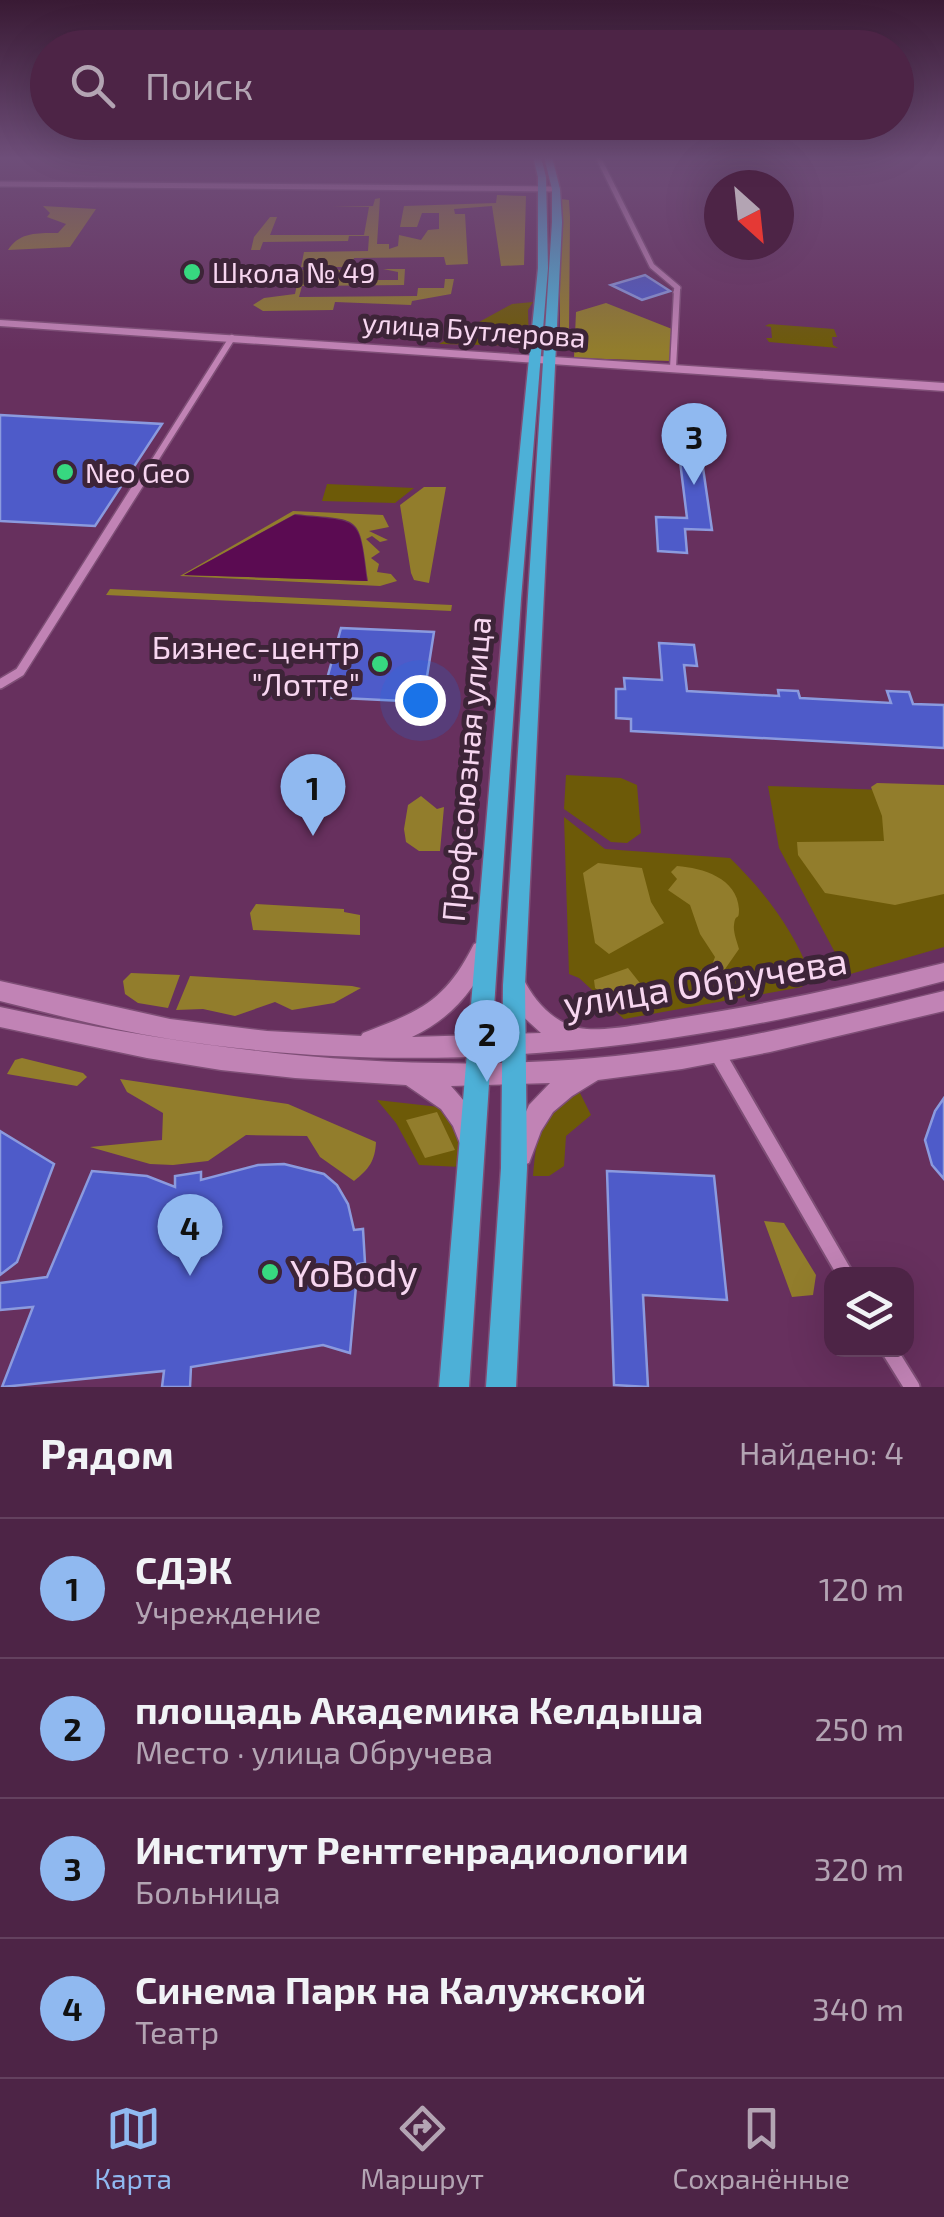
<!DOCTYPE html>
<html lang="ru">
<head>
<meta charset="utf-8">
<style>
  :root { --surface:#4d2446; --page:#542c4d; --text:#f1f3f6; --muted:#b3a4b3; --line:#64415f; --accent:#90b9f0 }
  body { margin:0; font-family:"Exo 2",sans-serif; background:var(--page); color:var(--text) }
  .controls { position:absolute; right:30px; bottom:30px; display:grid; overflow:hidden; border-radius:20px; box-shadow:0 10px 40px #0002 }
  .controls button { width:90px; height:90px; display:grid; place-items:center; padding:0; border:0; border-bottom:2px solid var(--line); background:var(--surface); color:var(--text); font:50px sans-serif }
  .compass { position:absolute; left:704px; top:170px; width:90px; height:90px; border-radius:50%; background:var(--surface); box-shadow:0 10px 40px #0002; rotate:153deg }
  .you { position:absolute; left:420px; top:700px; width:35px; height:35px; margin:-25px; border:8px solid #fff; border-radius:50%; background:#1a73e8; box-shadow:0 0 0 15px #1a73e833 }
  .badge { display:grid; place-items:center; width:65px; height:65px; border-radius:50%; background:var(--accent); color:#111; font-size:32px; font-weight:700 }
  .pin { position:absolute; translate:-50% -82px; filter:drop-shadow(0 2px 5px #0008) }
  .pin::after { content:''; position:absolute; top:52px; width:35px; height:30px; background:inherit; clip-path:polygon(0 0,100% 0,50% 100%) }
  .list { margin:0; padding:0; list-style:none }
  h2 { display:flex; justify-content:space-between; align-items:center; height:130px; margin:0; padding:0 40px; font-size:42px }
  h2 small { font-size:32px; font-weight:400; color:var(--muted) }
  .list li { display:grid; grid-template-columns:65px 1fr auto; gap:30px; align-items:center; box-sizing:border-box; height:140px; padding:0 40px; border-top:2px solid var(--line) }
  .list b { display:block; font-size:38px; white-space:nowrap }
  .list p { margin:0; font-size:32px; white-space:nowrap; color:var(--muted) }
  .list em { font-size:32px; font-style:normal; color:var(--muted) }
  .icon { flex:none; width:55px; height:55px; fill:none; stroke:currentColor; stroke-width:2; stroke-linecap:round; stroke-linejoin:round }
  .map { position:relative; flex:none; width:944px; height:1387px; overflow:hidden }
  .search { position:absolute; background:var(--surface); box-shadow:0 10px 40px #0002; left:30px; right:30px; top:30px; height:110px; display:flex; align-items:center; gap:25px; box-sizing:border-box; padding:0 35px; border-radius:55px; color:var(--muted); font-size:38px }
  .sheet { height:690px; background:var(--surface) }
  nav { display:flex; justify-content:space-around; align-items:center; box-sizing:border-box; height:140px; border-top:2px solid var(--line); background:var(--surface); font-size:28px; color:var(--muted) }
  nav a { display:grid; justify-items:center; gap:5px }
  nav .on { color:var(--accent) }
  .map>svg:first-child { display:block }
</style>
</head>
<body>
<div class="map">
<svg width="944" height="1387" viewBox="0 0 944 1387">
  <rect width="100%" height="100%" fill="#67305e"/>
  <!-- green -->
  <path fill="#6d5a08" d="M533,302L528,310L529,346L439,344L512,304Z
    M769,324L834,329L837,337H832L833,345L838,348L769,342L766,338H772L771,327L765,326Z
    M327,484L414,488L395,503L322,501Z
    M566,775L621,778L637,785L641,833L627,843L611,842L564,809Z
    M768,786L944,792V947L847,975L779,848Z
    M564,817L605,849L730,858C763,890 794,930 810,974L802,987L624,1019L579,978L569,974Z
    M579,1091L591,1115L566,1136L564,1166L549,1176H533C537,1133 539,1113 579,1091Z
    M377,1100L439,1107L460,1127L461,1167L419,1165L396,1123Z"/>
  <!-- forest -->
  <path fill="#927d2c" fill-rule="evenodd" d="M497,195L526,196L524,265L501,266L492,206L454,209L455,214H465L468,264L446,265L444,257L354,258L352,267H301L304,252L368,251L369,236H349L348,241L263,242L260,250H251L254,237L270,217H277L270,235H364L369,207H332L373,206L375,199L380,198L377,244H389V249L398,246L399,235L421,240L428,230L439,229V213H422L417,227H400L404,206L496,203Z
    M560,199L569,200L570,217L569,331L560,330Z
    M43,206L96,209L70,247L8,250C19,232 38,233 58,233L66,224L47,217L50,213Z
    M376,269L368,273V280H398V272L383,269H405L404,285L302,286L299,297L417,296L418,288H444L445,279H454L451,294L412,301L411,305L335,302L333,310L263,311L253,305L264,298L295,294L300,270H329L310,272L309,278H338L340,273L333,270Z
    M606,303L672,329L670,361L574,358L576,312Z
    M424,487H446L429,583L414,580L411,573L400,505Z
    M293,511L383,515L389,527L369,531L388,540L380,542L372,536L366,539L380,552L371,558L379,564L377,572L391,574L397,581L380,586L180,576ZM295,514C362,521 359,512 368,581L184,575Z
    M110,589L452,605L451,611L106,595Z
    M877,783L944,785V894L895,905L825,893L798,855L797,842L884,841L882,816L871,787Z
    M421,796L437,809L444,807L440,851H419L406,842L404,829L408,805Z
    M598,863L642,868L651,902L664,923L609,954L595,943L583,873Z
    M677,866C703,868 737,878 739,909C739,923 736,911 734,925C733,932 737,942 739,949L716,982L706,985L697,980L696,972L712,965L715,957L700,934L690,905L668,890L677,879L671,872Z
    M256,904L344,909V912L360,915V935L253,930L250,913Z
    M628,968L651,997L643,1011H624L595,988L594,980Z
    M131,973L180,975L168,1008L138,1003L125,994L123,981Z
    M190,976L352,986L361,988L334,1003L292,1010L275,1002L235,1016L203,1009L176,1010Z
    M22,1058L83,1073L87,1077L77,1086L7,1074L15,1060Z
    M120,1079L288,1104L376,1142C375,1161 369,1169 354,1181L320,1157L307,1136L246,1135L208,1161L173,1165L150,1164L90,1147L162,1140L163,1113L127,1092Z
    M437,1112L455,1150L425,1158L406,1120Z
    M764,1221L784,1223L816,1275L813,1295L792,1297Z"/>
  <!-- water -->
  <path fill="#5b0b52" d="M294,515C361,522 359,514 367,581L184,575Z"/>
  <!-- building -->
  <path fill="#4e5bc9" stroke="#8b9ade" stroke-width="2.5" d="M645,275L670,291L642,300L611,285Z
    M0,415L162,424L95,526L0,521Z
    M679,453L701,454L712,530L685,529L687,553L658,551L656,517L687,518Z
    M341,628L434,632L423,702L322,697Z
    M659,643L694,645L697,666L684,665L687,691L779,696L778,690L798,691L800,698L891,703L887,691L909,692L913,704L944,705V748L631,731V719L616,718V689H625L624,678L662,680Z
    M944,1098V1179L932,1165L925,1140L935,1111Z
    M0,1131L54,1164L17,1262L0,1275Z
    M284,1164L324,1174L337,1185L348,1204L354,1230L363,1229L365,1263L358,1264L350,1353L323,1345L191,1367L190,1387H162L164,1371L2,1387L33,1307L0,1310V1283L47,1277L92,1171L147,1176L175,1187V1176L201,1172V1180L258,1165Z
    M607,1171L714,1176L727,1300L643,1295L648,1387L614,1385Z"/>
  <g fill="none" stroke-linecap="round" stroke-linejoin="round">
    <!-- street-far3 casing -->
    <g stroke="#7e4e76" stroke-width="8">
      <path id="street-far3" d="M598,157L652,266L678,288L676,292
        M0,184L556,189"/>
    </g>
    <!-- street-far2 casing -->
    <g stroke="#7e4e76" stroke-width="9">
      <path id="street-far2" d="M673,368L677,290
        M150,468L232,338"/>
    </g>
    <!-- street-far1 casing -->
    <g stroke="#7e4e76" stroke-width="12">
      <path id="street-far1" d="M0,684L20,672L151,465"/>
    </g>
    <!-- street casing -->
    <g stroke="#7e4e76" stroke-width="19">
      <path id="street" d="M716,1051L845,1274
        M889,1350L912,1387"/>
    </g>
    <!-- secondary casing -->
    <g stroke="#7e4e76" stroke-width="3">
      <path id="secondary" d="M0,320L944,383V391L0,326Z
        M482,941L490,944L493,950C475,990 452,1018 412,1037L541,1033L518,1012L504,985L507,978L515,975L523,978C535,1003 557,1027 587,1029C611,1031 654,1022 679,1018C769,1004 856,985 944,963V981C686,1049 436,1081 170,1039C113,1030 56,1015 0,1001V981L170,1019L267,1031L361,1036L363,1033C420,1011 445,1002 474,944Z
        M944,991V1011L770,1052L682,1069L598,1080L572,1096L553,1112L541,1131L529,1163L520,1166L511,1163L507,1154L529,1105L550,1083L451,1086L471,1109L483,1137L479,1146L470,1149L461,1146L453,1126L441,1109L406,1085L295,1078L221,1070L147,1058L0,1027V1007C196,1050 394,1075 594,1058C713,1048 829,1019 944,991Z"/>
    </g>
    <!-- primary casing -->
    <g stroke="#7e4e76" stroke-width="3">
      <path id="primary" d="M533,157H541L546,177L548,268L521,599L469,1387H439L505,599L538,268V177Z
        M544,157H552L560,189L562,222L525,985L527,1168L516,1387H486L501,1168L503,985L552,222V189Z"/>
    </g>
    <!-- street-far3 -->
    <use href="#street-far3" stroke="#c183b5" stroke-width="5"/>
    <!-- street-far2 -->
    <use href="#street-far2" stroke="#c183b5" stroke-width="6"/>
    <!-- street-far1 -->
    <use href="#street-far1" stroke="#c183b5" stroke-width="9"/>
    <!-- street -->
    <use href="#street" stroke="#c183b5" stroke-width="15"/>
    <!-- secondary -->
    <use href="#secondary" fill="#c183b5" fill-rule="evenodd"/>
    <!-- primary -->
    <use href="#primary" fill="#4db0d7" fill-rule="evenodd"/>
  </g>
  <!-- sky -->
  <linearGradient id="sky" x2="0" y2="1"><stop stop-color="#391a34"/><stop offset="0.45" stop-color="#6e4e79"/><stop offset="1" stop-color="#6e4e79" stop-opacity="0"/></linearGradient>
  <rect width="944" height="351" fill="url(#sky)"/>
  <!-- markers -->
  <g fill="#37d880" stroke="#3d2438" stroke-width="4">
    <circle cx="192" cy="272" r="10"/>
    <circle cx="65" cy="472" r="10"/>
    <circle cx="380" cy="664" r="10"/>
    <circle cx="270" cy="1272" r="10"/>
  </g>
  <g text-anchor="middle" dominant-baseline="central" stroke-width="10" stroke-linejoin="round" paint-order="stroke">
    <!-- far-poi labels -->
    <g font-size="28" fill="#f7d6f0" stroke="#3d2438" text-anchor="start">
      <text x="212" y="272">Школа № 49</text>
      <text x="85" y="472">Neo Geo</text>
    </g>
    <!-- far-street labels -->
    <g font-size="28" fill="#f7d6f0" stroke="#3d2438">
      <text transform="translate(474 329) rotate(4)">улица Бутлерова</text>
    </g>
    <!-- poi labels -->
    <g font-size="32" fill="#f7d6f0" stroke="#3d2438" text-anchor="end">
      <text x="360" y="646">Бизнес-центр<tspan x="360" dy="37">"Лотте"</tspan></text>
    </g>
    <!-- street labels -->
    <g font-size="32" fill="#f7d6f0" stroke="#3d2438">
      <text transform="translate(465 769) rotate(-85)">Профсоюзная улица</text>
    </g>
    <!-- near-street labels -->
    <g font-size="38" fill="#f7d6f0" stroke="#3d2438">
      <text transform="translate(705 981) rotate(-9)">улица Обручева</text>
    </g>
    <!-- near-poi labels -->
    <g font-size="38" fill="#f7d6f0" stroke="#3d2438" text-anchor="start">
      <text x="290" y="1272">YoBody</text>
    </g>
  </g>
</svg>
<div class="controls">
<button><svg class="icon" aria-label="layers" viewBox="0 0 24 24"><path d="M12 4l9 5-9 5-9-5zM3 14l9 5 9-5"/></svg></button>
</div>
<svg class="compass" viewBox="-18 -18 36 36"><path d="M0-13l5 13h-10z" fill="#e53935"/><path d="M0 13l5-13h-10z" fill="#b3a4b3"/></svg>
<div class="you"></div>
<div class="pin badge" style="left:313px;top:836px">1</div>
<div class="pin badge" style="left:487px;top:1082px">2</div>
<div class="pin badge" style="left:694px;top:485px">3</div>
<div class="pin badge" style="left:190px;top:1276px">4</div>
<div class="search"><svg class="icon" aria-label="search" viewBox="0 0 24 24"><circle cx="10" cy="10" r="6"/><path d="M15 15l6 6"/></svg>Поиск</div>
</div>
<section class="sheet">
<h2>Рядом<small>Найдено: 4</small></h2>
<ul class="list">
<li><span class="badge">1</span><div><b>СДЭК</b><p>Учреждение</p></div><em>120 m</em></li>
<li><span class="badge">2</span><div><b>площадь Академика Келдыша</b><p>Место · улица Обручева</p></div><em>250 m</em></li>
<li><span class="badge">3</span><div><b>Институт Рентгенрадиологии</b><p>Больница</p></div><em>320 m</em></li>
<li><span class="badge">4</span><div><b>Синема Парк на Калужской</b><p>Театр</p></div><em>340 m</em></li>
</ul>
</section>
<nav>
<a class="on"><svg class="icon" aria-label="map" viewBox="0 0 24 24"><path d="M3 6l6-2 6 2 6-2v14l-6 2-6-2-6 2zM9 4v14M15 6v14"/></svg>Карта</a>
<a><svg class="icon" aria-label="directions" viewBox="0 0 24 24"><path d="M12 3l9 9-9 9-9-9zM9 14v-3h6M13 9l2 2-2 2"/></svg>Маршрут</a>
<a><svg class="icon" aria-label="saved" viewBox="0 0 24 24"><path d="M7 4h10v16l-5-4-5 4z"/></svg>Сохранённые</a>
</nav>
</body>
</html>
